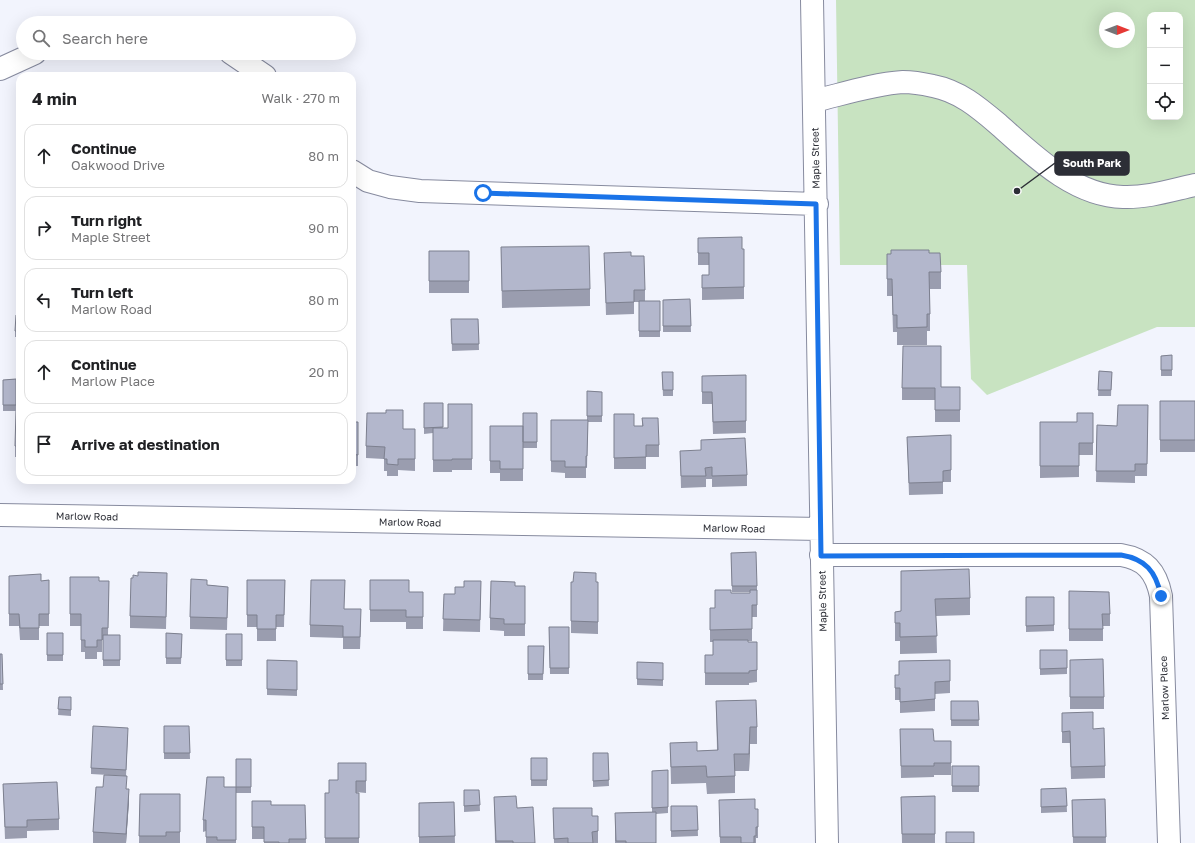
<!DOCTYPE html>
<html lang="en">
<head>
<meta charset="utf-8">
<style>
  :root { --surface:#fff; --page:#f2f2f2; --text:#202124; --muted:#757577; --line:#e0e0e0 }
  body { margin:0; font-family:"Golos Text",sans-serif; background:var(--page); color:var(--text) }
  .controls { position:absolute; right:12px; top:12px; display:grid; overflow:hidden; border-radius:8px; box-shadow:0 4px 16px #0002 }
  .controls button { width:36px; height:36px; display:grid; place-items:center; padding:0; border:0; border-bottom:1px solid var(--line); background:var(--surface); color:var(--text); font:20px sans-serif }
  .compass { position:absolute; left:1099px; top:12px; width:36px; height:36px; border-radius:50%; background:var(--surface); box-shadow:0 4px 16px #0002; rotate:90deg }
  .stop { position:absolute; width:12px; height:12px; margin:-9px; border:3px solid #1a73e8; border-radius:50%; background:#fff }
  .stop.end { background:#1a73e8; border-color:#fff; box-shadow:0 1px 4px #0008 }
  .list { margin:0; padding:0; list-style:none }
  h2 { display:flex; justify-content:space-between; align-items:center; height:52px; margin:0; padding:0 16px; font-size:17px }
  h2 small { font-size:13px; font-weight:400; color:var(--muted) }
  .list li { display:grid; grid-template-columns:26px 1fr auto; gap:12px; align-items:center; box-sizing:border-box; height:64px; margin:0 8px 8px; padding:0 8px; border:1px solid var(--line); border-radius:12px }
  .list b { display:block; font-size:15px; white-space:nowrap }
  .list p { margin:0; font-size:13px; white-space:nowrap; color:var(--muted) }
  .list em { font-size:13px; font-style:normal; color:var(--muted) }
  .icon { flex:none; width:22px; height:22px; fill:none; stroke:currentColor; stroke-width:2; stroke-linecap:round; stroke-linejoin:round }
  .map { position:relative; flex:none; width:1195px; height:843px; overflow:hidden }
  .search { position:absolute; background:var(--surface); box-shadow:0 4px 16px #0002; left:16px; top:16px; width:340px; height:44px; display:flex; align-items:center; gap:10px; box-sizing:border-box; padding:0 14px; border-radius:22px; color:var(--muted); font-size:15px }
  .panel { position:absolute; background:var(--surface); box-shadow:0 4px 16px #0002; left:16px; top:72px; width:340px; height:412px; border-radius:12px }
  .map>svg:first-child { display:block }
</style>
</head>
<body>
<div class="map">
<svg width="1195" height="843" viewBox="0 0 1195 843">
  <rect width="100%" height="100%" fill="#f2f4fd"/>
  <!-- green -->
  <path fill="#c8e3c1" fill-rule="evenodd" d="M836,0H1195V327H1157L987,395L971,379L967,265H840ZM1150,15H1180V117H1150ZM1105,18H1129V42H1105Z"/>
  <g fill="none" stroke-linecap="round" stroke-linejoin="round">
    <!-- minor casing -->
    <g stroke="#878b9f" stroke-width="24">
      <path id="minor" d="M812,0L827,843
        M231,53L265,76
        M0,69L35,53
        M814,101C843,94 873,84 903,82C913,82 924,84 933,86C959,91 978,107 998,124C1033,155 1074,196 1123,197C1147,198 1172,190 1195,185
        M352,171L368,181L390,187L420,191L817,204
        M0,515L821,529
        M821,555H1121C1145,559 1156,571 1161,596L1169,843"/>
    </g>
    <!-- minor -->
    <use href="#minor" stroke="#fff" stroke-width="22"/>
  </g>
  <!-- wall -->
  <path fill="#9a9daf" d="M698,238L742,249H744V299L702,300V275H709V265H698Z
    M501,247L590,289V306L502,308Z
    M429,251H469V293H429Z
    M604,253L631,256L645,290V301H660V337H639V302H634V314L606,315Z
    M929,253L941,272V289H930V331H927V345H897V332H893L892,296H887V254Z
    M690,299L691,332H663V300Z
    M20,315V337H15V331Z
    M451,319H478L479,350L452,351Z
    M1172,355V376H1161V356Z
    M1099,371L1112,372L1111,396H1098Z
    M662,372H673V396H663Z
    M746,375V433L713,434L712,404H702V376Z
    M16,379V411H3V380Z
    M960,387V422H935V400H902V388Z
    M587,391L602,392V422H588L587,468H586V478H565V473L551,472V420H587Z
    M1160,401H1195V452H1160Z
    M424,403L443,428H448L472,404V470H452V472H433V433L424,434Z
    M1148,405L1147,476H1135V483L1096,482L1097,425L1117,426Z
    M20,412V463H17V457H15V446Z
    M523,413H537V448H523Z
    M1093,413V455H1079V477L1040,478V422H1077Z
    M614,414L634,426H642V418L659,445V457H646V469H614Z
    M352,422H358V466H352Z
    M490,426H523V481H500V473H490Z
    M403,429H415V471L398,470V476H387V471H384V459L366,458V446Z
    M951,435V482H943V494L909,495L907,437Z
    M680,451L747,475V486L712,487V479H706V487L681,488Z
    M731,553L757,586V617H752V641H748V642H757V682L749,683V685H705V655H713V642H710V608H715L731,593H750V592H732Z
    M901,571L970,598V615L936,616L937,653L900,654V641H895V612L901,611Z
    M9,576L41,581L49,580V626H39V640H20L19,626H9Z
    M70,577L99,581H109L108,635H120V666H103V640H102V652H97V659H85V652H81V626H70Z
    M133,578L167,584L166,629L130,628V616Z
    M247,580H285L284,627H276V641H257V627H247Z
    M370,580L409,592H423V629H406V622H370Z
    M481,581L480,632L443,631L444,594H455L464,587Z
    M571,582H598V634L571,633Z
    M207,585L228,587L227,630L190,629V617Z
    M515,586H525V636H504V631L490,630V618Z
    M1069,591L1110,614V626H1103V641H1069Z
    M1026,597H1054V631L1026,632Z
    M344,609L361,621L360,649H343V638L310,637V625Z
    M549,627H569V674H550Z
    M47,633H63V661H47Z
    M166,633L182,634L181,664H166Z
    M226,634H242V666H226Z
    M528,646H544L543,680H528Z
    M1040,650H1067V674L1040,675Z
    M0,654H2L3,690H0Z
    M267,660L297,661V696L267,695Z
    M950,660V693L935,694V711L900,713V700H895V675H899V661Z
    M1070,660L1104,697V709H1070Z
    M637,662L663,663V686L637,685Z
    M59,697H71V716L58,715Z
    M716,701L757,727V744H750L749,771H735V793L707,794L706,783L671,784L670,743L697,751L717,750Z
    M951,701H978L979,726H951Z
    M1062,713L1093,729L1105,766V778L1071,779L1070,743H1062Z
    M164,726H189L190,759H164Z
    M900,729L934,741H951V775H934V777L901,778Z
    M128,734L126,776L91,774V768Z
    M593,753H608L609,786L593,787Z
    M531,758H547V786H531Z
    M236,759H251V793H236Z
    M366,763V793L356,792L359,793V843H325V793H329Z
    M952,766H979V792H952Z
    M668,770V813L656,814V843H615V813L652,812V771Z
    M3,784L59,819V830L27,831V838L5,839Z
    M224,787H236V843H206V831L203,832V820Z
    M1066,788L1067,812L1041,813V789Z
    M127,789L129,801L126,843H93V832Z
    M464,790H479L480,811L464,812Z
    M140,794H180V843H139Z
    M935,796V843H902L901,797Z
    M494,797L517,808L535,843H495Z
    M1105,799L1106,843H1073L1072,800Z
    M252,801L271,805H305L306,843H264V839H252Z
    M454,802L455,843H419V803Z
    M671,806H697L698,836L671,837Z
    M553,808L592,816H598V843H554Z
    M758,809V838H756V843H720L719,812Z"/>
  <!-- shaded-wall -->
  <path fill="#7d808f" d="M750,727V744L749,771V754Z
    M129,789V801L126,843V834Z"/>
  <!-- building -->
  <path fill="#b3b7cc" stroke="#7d808f" d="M742,237V249H744V287L702,288V275H709V253H698V238Z
    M589,246L590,289L502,291L501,247Z
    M891,250H929V253H940L941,272H929L930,314H927V327L897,328V315H893L892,279H887V254H891Z
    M429,251H469V281H429Z
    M631,252V256H644L645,290H634V302L606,303L604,253Z
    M690,299L691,326H663V300Z
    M639,301H660V331H639Z
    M16,315H20V331H15Z
    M451,319H478L479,344H452Z
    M903,346H941V387H960V410H935V388H902Z
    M1172,355V370H1161V356Z
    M1099,371L1112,372L1111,390H1098Z
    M662,372H673V390H663Z
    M746,375V421L713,422L712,392H702V376Z
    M16,379V405H3V380Z
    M587,391L602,392V416H587Z
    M1160,401H1195V440H1160Z
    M424,403H443V427L424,428Z
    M448,404H472V459H452V460H433V428H448Z
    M1118,405H1148L1147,464H1135V471H1096L1097,425L1117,426Z
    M386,410H403V429H415V459H398V465L387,464V459H384L385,447L366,446L367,413H386Z
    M16,411L20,412V451L17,452L18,446H15Z
    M523,413H537V442H523Z
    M1077,413H1093V443H1079V466H1040V422H1077Z
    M614,414H634V426H643L642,418H658L659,445H646V457L614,458Z
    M551,420H588L587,456H586V467H565V461H551Z
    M352,422H358V455L352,454Z
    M490,426H523V469H500V461H490Z
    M951,435V470L943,471V482L909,483L907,437Z
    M745,438L747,475L712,476V467L705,468L706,476H681L680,451L701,450V440Z
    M756,552L757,586H732L731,553Z
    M969,569L970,598L935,599L937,636L900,637V623H895V612L901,611V571Z
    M138,572L167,573L166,617L130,616L131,578H133V575L138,576Z
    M574,572L596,573V582H598V622L571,621V582H573Z
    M41,574V581L49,580V614H39V628H20L19,614H9V576Z
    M70,577H99V581H109L108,628H102V640H97V647H85V640H81V614H70Z
    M191,579L207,580V585L228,587L227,618L190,617Z
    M247,580H285L284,615H276V629H257V615H247Z
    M311,580H345L344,609H361L360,637H343V626L310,625Z
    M370,580H409V592H423V617H406V610H370Z
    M464,581H481L480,620L443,619L444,594H455V587H464Z
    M491,581L515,582V586H525V624H504V619L490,618Z
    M715,590H731V593H750V590H757V605H752V629L710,630V608H715Z
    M1069,591L1109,592L1110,614H1102L1103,629H1069Z
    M1026,597H1054V625L1026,626Z
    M549,627H569V668H550Z
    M47,633H63V655H47Z
    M166,633L182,634L181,658H166Z
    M226,634H242V660H226Z
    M103,635H120V660H103Z
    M713,640H748V642H757V670L749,671V673H705V655H713Z
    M528,646H544L543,674H528Z
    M1040,650H1067V668L1040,669Z
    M0,654H2L3,684H0Z
    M1103,659L1104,697H1070V660Z
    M267,660L297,661V690L267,689Z
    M950,660V681L935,682V699L900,702V688H895V675H899V661Z
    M637,662L663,663V680L637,679Z
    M59,697H71V710L58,709Z
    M756,700L757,727H750L749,754H734L735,776L707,777L706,766L671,767L670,743L697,742V751L718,750L716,701Z
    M951,701H978L979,720H951Z
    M1093,712V729L1104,728L1105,766L1071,767L1070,731L1062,732V713Z
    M93,726L128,728L126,770L91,768Z
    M164,726H189L190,753H164Z
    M900,729H933L934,741H951V763H934V766H901Z
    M593,753H608L609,780L593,781Z
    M531,758H547V780H531Z
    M236,759H251V787H236Z
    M338,763H366V781H356V793H359V838H325V793H329V780H338Z
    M952,766H979V786H952Z
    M668,770V807L652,808V771Z
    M104,775L127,776L126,789H129L126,834L93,832L96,787H103Z
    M207,777H224V787H236V840H217V837H206V820H203Z
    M57,782L59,819L27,820V827H5L3,784Z
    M1066,788L1067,806L1041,807V789Z
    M464,790H479L480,805L464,806Z
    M140,794H180V832H166V836H139Z
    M516,796L517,808L533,807L535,843H513V841H496L494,797Z
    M935,796V834H902L901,797Z
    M755,799V809H758V827H756V836H754V843H741V837H720L719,800Z
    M1105,799L1106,837H1073L1072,800Z
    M252,801H271V805H305L306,839H289V843H279V842H264V827H252Z
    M454,802L455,836L419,837V803Z
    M671,806H697L698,830L671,831Z
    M553,808H592V816H598V831L592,832L593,843H568V838L554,839Z
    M656,812V843H626V841H616L615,813Z
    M946,832H974V843H946Z"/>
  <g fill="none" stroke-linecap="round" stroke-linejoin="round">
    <!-- route -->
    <path stroke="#1a73e8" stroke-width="5" d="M483,193L816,204L821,556L1121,555C1145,559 1156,571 1161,596"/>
  </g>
  <g text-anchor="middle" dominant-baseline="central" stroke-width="3.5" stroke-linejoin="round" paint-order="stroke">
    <!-- street labels -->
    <g font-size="10" fill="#2c2e36" stroke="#fff">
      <text transform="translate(815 158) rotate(-91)">Maple Street</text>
      <text transform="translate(87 516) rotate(1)">Marlow Road</text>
      <text transform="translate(410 522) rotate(1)">Marlow Road</text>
      <text transform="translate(734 528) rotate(1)">Marlow Road</text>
      <text transform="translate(822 601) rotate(-91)">Maple Street</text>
      <text transform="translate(1164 688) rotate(-92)">Marlow Place</text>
    </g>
  </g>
  <!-- callouts -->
  <path fill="none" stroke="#2c2e36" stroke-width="1.5" d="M1017 191L1055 163"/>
  <circle fill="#2c2e36" stroke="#fff" stroke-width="1.5" cx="1017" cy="191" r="4"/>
  <rect fill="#2c2e36" stroke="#2c2e36" stroke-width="1.5" x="1055" y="152" width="74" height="23" rx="4"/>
  <g font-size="11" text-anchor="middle" font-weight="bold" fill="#fff">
    <text x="1092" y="167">South Park</text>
  </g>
</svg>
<div class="controls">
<button>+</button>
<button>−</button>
<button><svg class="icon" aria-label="locate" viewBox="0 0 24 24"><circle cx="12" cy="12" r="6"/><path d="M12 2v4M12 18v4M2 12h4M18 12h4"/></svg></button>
</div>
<svg class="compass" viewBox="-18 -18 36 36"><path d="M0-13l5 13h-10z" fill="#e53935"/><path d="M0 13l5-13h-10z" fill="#757577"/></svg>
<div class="stop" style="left:483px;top:193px"></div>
<div class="stop end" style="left:1161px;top:596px"></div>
<div class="search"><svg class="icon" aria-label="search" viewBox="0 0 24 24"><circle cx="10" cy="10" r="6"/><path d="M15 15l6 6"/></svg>Search here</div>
<section class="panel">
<h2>4 min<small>Walk · 270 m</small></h2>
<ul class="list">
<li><svg class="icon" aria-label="ahead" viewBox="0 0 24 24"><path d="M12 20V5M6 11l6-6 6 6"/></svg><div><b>Continue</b><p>Oakwood Drive</p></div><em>80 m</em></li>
<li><svg class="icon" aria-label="right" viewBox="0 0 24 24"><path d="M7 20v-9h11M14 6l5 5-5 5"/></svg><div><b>Turn right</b><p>Maple Street</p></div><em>90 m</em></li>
<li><svg class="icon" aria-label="left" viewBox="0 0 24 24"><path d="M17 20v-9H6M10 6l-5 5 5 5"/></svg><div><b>Turn left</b><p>Marlow Road</p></div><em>80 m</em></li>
<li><svg class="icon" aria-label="ahead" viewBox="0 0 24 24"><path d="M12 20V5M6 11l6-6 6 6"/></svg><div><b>Continue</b><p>Marlow Place</p></div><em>20 m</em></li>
<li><svg class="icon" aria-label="arrive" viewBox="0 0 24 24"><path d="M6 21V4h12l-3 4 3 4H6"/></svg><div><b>Arrive at destination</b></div></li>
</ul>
</section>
</div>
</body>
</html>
